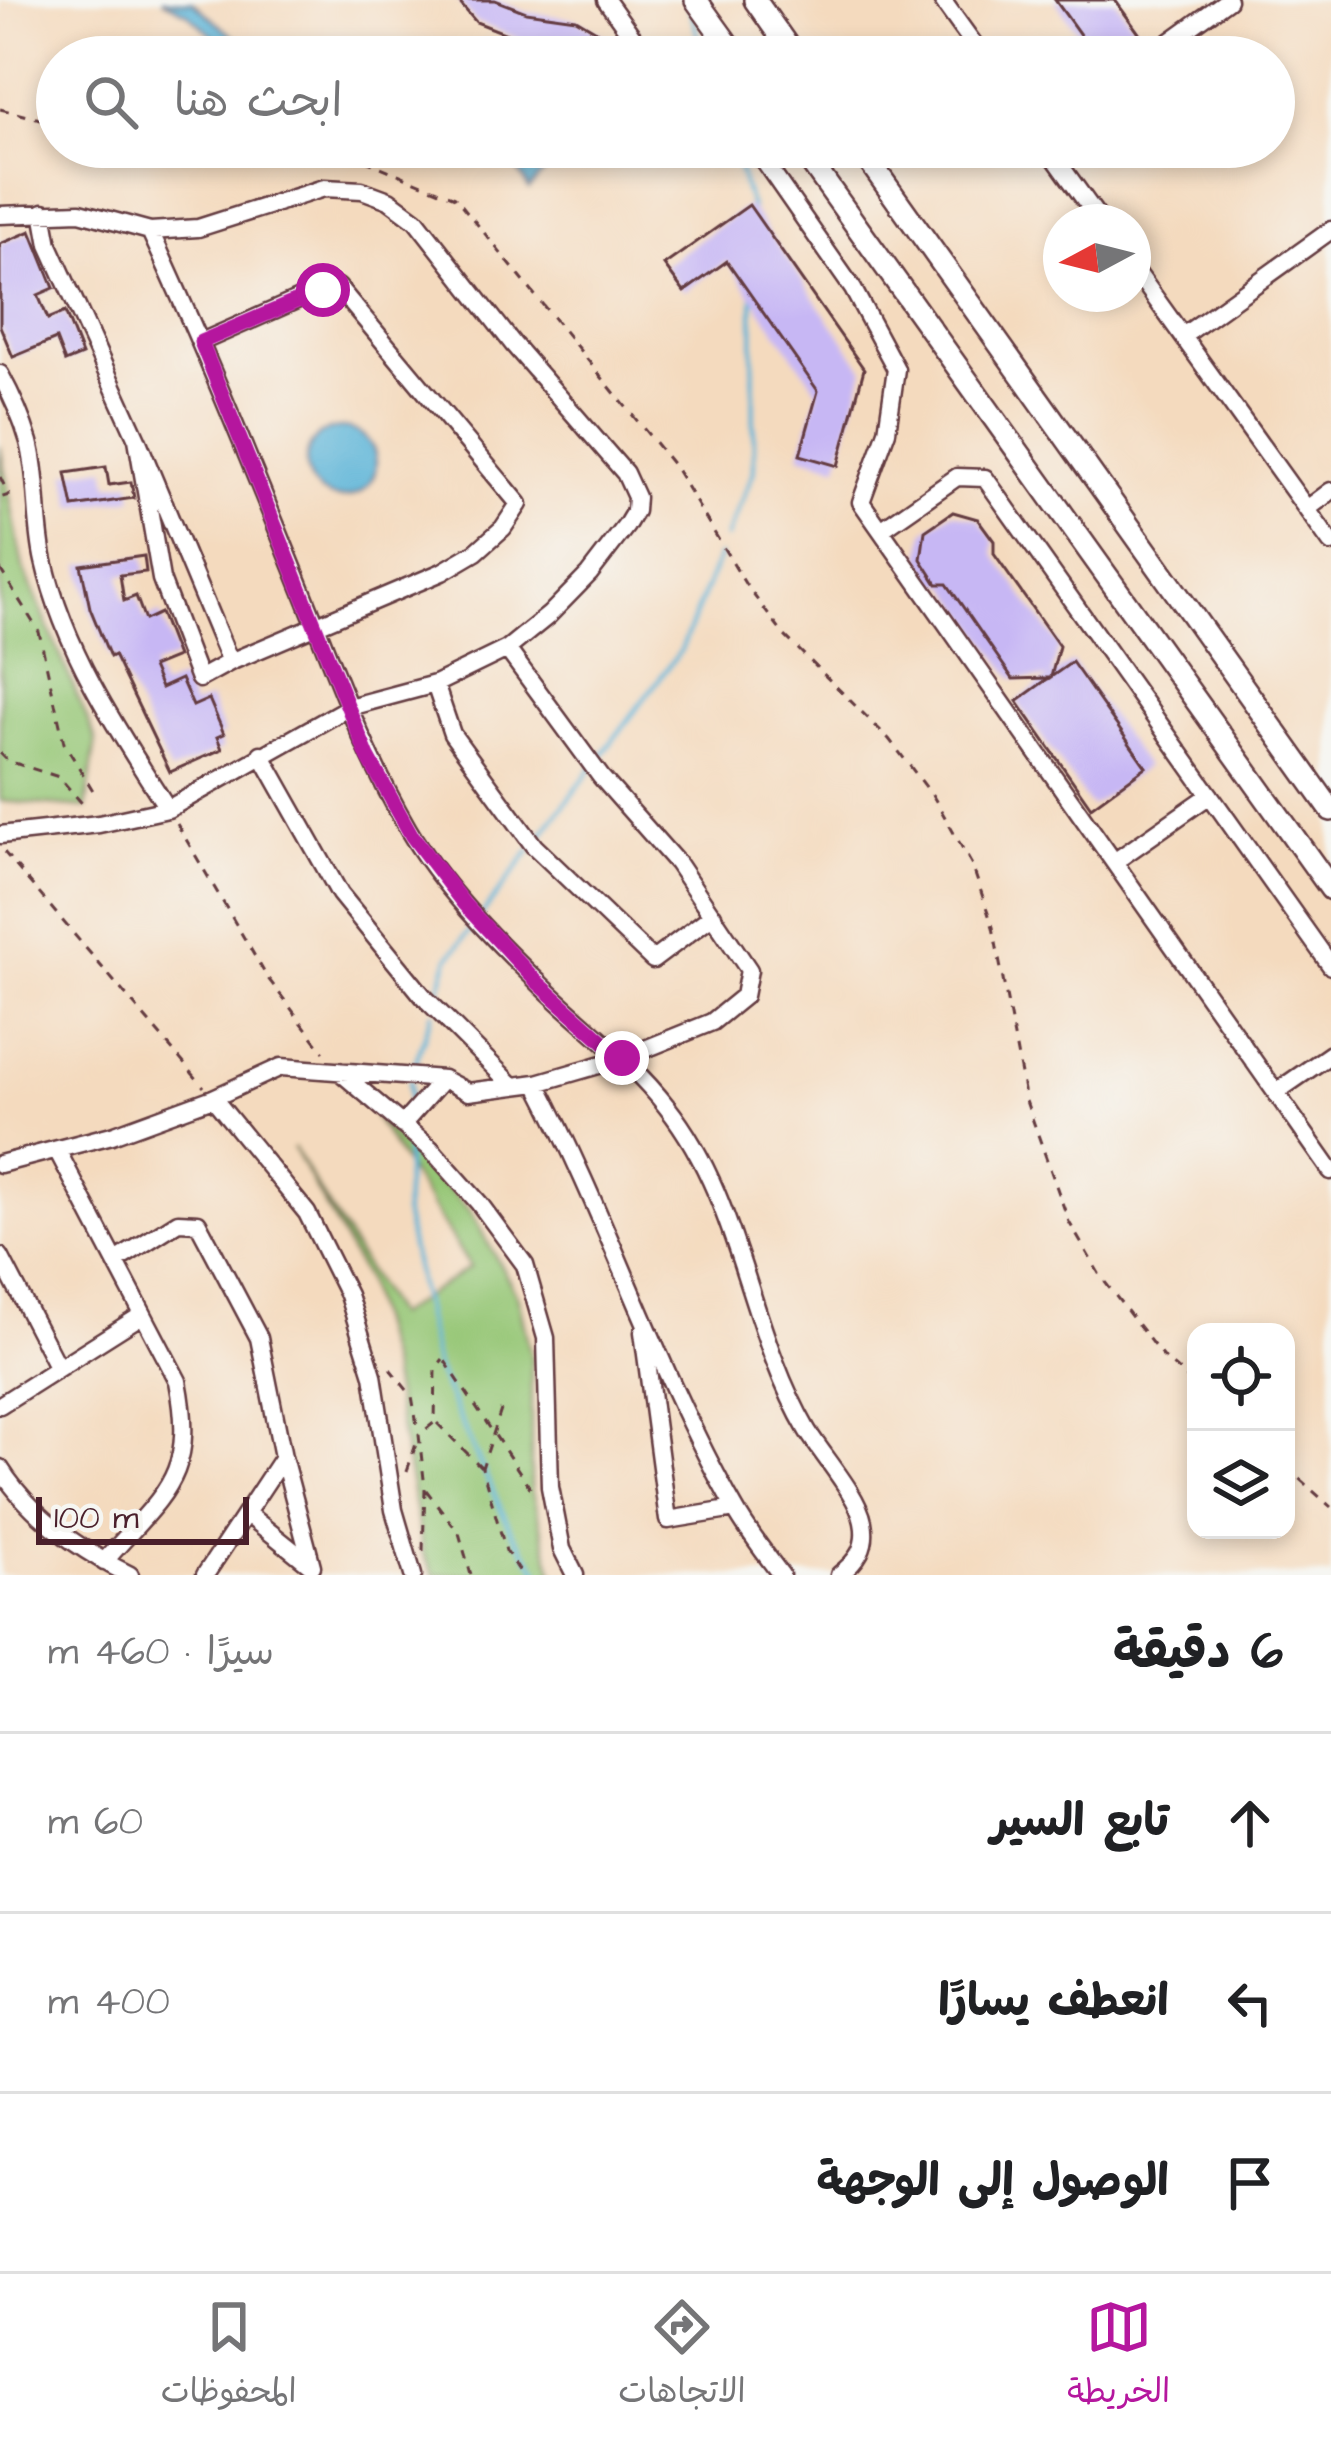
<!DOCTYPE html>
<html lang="ar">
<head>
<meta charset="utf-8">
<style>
  :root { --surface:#fff; --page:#f2f2f2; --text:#202124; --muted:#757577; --line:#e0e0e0; --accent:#b5179e }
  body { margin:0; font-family:"Architects Daughter","Playpen Sans Arabic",sans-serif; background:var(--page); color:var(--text); direction:rtl }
  .controls { position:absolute; right:36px; bottom:36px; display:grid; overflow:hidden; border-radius:24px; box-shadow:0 6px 18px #0003 }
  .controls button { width:108px; height:108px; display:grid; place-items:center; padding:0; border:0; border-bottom:3px solid var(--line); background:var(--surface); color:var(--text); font:60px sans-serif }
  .compass { position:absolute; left:1043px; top:204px; width:108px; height:108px; border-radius:50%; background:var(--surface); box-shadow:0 6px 18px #0003; rotate:263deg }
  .scale { position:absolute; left:36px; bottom:30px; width:213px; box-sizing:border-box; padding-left:12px; border:6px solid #4a1f2b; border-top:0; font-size:33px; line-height:42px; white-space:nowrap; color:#4a1f2b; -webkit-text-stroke:9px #f6f6f2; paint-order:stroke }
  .stop { position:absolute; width:36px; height:36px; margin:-27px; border:9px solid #b5179e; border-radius:50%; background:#fff }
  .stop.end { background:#b5179e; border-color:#fff; box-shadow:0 3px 12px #0008 }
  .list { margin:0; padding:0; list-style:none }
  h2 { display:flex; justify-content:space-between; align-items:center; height:156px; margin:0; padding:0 48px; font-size:51px }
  h2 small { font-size:39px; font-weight:400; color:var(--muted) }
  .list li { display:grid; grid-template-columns:78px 1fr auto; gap:36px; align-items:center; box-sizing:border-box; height:180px; padding:0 48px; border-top:3px solid var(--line) }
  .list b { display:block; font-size:45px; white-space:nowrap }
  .list em { font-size:39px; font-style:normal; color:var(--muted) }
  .icon { flex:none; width:66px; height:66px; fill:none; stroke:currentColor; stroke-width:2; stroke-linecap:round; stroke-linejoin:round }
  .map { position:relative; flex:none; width:1331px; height:1575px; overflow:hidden; direction:ltr }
  .search { position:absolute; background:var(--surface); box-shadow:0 6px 18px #0003; left:36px; right:36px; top:36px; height:132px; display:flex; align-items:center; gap:30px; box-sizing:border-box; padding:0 42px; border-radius:66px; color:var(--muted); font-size:45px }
  .sheet { height:696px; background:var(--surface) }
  nav { display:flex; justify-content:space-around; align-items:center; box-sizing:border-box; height:168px; border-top:3px solid var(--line); background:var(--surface); font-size:33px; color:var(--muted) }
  nav a { display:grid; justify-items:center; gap:6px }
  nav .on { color:var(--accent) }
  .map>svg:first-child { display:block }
</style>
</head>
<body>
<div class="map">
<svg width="1331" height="1575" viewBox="0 0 1331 1575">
  <rect width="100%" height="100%" fill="#f6f6f2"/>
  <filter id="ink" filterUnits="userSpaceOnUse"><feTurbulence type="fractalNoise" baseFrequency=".00833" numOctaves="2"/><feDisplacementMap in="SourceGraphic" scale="24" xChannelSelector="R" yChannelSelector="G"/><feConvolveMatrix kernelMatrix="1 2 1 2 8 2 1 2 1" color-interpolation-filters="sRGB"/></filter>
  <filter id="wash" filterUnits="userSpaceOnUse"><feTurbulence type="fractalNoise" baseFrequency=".004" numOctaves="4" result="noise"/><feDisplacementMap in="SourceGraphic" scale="48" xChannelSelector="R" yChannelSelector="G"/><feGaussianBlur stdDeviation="2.7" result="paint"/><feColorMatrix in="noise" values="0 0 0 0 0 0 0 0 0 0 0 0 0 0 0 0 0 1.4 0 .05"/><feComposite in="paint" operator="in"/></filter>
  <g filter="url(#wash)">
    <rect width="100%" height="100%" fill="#f4dabe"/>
    <!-- green -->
    <path fill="#95c675" stroke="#707250" stroke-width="3" d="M0,446L23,567L96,740L86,808L0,801Z
      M374,1116L470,1211L518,1297L531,1357V1489L554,1575H434L423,1553L390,1370L365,1279L293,1147L395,1316L470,1267Z"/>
    <!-- water -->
    <path fill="#5ab3d7" stroke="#526981" stroke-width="3" d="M162,0L193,2L249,50L270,57H237L186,12Z
      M504,147H544L560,153L529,189Z
      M306 463a35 35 0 1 1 70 0a35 35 0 1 1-70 0Z"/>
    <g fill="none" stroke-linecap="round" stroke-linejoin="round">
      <!-- stream -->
      <path stroke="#5ab3d7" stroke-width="4.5" d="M689,5L704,57
        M732,147L751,208
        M726,538L754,471L753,297
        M537,841L681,650L719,556
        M435,1002L449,958L530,851
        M413,1070L432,1013
        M409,1106L410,1081
        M408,1135L404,1212L436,1368L511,1531L541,1575"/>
    </g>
    <g id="blocks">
      <!-- building -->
      <path fill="#c7b7f4" d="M457,0H495L526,12L576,19L615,42L606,57H566L476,22Z
        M1055,0H1115L1141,36L1113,57H1096Z
        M749,205L864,369L838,466L800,455L818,391L727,261L684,292L664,265Z
        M31,231L54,288L38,295L48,319L65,312L82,355L65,362L56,339L13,357L0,326V244Z
        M106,467L109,485L131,482L134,498L73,507L66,473Z
        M953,512L978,519L994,541V554L1059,646L1051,677L1072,662L1146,767L1091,807L1017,701L1049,678L1013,679L947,584H937L921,559L925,531Z
        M144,556L146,572L120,575L124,601L136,596L145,620L160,613L177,657L152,667L161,688L181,679L193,706L209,699L224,734L217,737L222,749L170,772L114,655L110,657L90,608L81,565Z"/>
    </g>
  </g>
  <g filter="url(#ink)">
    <use href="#blocks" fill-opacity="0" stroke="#643b41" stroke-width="3"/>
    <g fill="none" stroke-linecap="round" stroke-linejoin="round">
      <!-- minor casing -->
      <g stroke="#643b41" stroke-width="21">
        <path id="minor" d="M606,0L647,57
          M942,0L983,57
          M1149,57L1228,0
          M754,147L853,289L896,369L887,431L861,502L1331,1171
          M1047,147L1101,222
          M43,212L49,245L137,439
          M0,215L80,212L150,231L198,228L324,188L362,190L389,200L416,220L513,344L625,473L636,497L635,511L626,526L589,574L549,615L507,649L435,684L349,707L168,809C119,733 64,650 44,561C35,522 39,480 29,442C22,418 12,396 0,374
          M150,231C205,349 253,469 302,590C335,672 363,752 408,829C441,885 491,937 537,981C580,1024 630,1059 667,1107C741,1200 748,1329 807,1430C822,1455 858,1495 863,1522C868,1547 857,1561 839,1575
          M1133,267L1331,543
          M1183,336L1331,230
          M201,342L308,295L338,287L519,504L503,528L476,552L442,572L230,662L199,679L161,579L137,439L230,662
          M1307,509L1331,491
          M881,530L957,477L985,478L1331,966
          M435,684L452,734L534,846L653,960L713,915
          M261,754L340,894L423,996L511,1084
          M0,835L99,824L168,809
          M1114,862L1210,795
          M339,1071L431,1149L479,1203L525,1265L546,1338L550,1487L562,1549L575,1575
          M537,1083C609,1221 657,1371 734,1507C747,1531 765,1553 781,1575
          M1276,1092L1331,1054
          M213,1098L307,1213L348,1295L373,1375L394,1510L413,1575
          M402,1125L443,1079
          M58,1152L178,1381C197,1479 163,1493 104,1562
          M0,1164L112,1135L213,1098L281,1067L443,1079L468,1092L537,1083L623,1058L712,1022L744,996L749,970L677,863L601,777L507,649
          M0,1256L58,1368
          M116,1261L178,1222L198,1223L259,1338L283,1457L312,1566L246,1513
          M643,1332L668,1520L735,1509
          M0,1405L142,1315
          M0,1468C30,1516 80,1550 130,1575
          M205,1575L283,1457"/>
      </g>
      <!-- major casing -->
      <g stroke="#643b41" stroke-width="26">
        <path id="major" d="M696,0L737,57
          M755,0L795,57
          M800,147L1331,889
          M859,147L1331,810"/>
      </g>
      <!-- path -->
      <path stroke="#643b41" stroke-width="3" stroke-dasharray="9 9" stroke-linecap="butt" d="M0,109L57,123
        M263,147L298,150L318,147
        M331,147L455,197L674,466L746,585L783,634L889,739L933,796L972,865L993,927L1026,1101L1069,1222L1101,1277L1162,1356L1196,1386
        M0,477L9,495L0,498
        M0,569L39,632L64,743L97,797
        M0,753L8,761L59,777L86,808
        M177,824L267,977L324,1052
        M4,852L204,1087
        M445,1361L531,1489
        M390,1369L412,1396L418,1431
        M501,1410L482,1468L506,1551L522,1575
        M437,1423L481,1467
        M1286,1467L1331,1507
        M407,1471L417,1441
        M426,1490L459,1533L471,1575
        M423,1551L425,1488L419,1435L435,1422L436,1368L443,1359"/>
      <!-- minor -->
      <use href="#minor" stroke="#fff" stroke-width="16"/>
      <!-- major -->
      <use href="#major" stroke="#fff" stroke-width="21"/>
    </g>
  </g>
  <g fill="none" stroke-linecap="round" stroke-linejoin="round" filter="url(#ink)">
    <!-- route -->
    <path stroke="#b5179e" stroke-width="15" d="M323,290L201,342L368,757L412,836L464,904L536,981L622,1058"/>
  </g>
</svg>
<div class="controls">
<button><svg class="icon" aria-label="locate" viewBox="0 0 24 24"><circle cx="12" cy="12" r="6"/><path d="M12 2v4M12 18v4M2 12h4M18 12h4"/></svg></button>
<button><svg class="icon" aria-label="layers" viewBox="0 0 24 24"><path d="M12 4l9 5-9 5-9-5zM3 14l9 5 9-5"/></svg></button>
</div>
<svg class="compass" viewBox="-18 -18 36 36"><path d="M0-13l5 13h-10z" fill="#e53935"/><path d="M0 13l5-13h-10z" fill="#757577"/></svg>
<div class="scale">100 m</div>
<div class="stop" style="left:323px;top:290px"></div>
<div class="stop end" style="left:622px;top:1058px"></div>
<div class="search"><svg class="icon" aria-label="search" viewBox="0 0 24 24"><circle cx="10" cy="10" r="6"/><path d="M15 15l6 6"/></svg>ابحث هنا</div>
</div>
<section class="sheet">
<h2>6 دقيقة<small>سيرًا · 460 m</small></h2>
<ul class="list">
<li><svg class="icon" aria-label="ahead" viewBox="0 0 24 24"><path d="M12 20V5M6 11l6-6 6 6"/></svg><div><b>تابع السير</b></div><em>60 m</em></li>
<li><svg class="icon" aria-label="left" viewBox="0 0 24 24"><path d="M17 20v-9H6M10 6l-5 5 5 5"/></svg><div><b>انعطف يسارًا</b></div><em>400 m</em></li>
<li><svg class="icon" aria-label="arrive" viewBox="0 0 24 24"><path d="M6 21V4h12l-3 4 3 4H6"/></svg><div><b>الوصول إلى الوجهة</b></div></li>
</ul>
</section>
<nav>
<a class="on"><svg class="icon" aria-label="map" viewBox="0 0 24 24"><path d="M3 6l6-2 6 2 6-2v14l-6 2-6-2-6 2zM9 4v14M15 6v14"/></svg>الخريطة</a>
<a><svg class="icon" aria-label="directions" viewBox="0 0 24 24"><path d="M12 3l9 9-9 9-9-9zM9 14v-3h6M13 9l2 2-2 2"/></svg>الاتجاهات</a>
<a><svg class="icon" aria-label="saved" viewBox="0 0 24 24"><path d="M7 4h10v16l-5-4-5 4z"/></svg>المحفوظات</a>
</nav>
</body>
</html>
